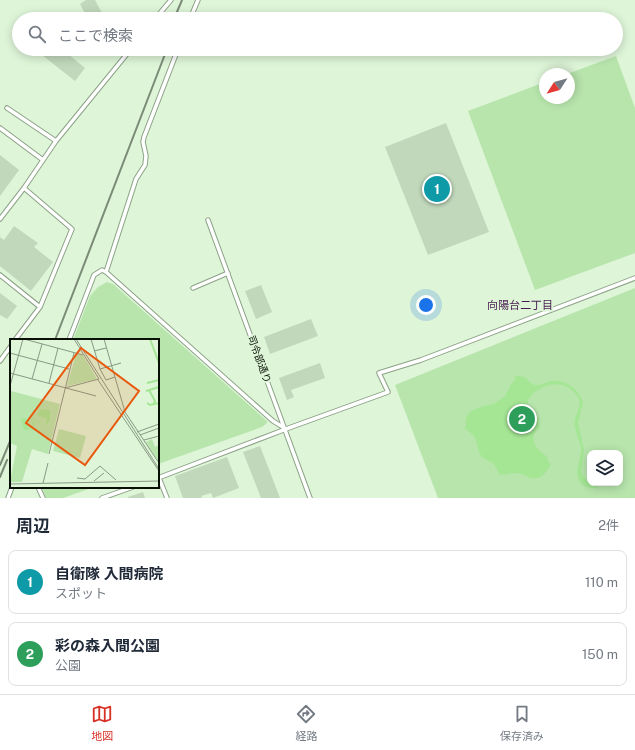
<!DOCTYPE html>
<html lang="ja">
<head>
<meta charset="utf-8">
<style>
  :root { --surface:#fff; --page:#f6f6f7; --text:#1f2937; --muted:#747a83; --line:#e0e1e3; --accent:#d93025 }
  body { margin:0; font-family:"Public Sans","Noto Sans JP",sans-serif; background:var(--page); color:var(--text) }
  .controls { position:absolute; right:12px; bottom:12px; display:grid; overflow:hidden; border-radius:8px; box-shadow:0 2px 10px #0003 }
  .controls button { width:36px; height:36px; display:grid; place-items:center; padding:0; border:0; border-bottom:1px solid var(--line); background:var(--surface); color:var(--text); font:20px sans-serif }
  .compass { position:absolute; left:539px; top:68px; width:36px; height:36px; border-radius:50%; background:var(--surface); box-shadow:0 2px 10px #0003; rotate:234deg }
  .you { position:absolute; left:426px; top:305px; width:14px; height:14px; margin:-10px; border:3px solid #fff; border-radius:50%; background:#1a73e8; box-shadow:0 0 0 6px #1a73e833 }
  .badge { display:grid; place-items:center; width:26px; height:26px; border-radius:50%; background:var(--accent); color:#fff; font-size:13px; font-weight:700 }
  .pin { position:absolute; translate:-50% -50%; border:2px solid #fff; box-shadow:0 1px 4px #0006 }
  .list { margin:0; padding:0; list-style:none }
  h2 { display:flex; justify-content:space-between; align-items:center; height:52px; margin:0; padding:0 16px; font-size:17px }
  h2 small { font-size:13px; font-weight:400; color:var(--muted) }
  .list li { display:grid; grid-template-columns:26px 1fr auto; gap:12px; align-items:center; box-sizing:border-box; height:64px; margin:0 8px 8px; padding:0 8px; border:1px solid var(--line); border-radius:8px }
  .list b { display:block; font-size:15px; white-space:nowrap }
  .list p { margin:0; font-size:13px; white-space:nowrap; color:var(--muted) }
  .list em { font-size:13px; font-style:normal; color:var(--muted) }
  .icon { flex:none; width:22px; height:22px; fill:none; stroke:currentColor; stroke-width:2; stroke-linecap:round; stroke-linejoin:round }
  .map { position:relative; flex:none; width:635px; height:498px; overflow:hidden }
  .search { position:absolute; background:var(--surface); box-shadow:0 2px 10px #0003; left:12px; right:12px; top:12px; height:44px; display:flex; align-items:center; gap:10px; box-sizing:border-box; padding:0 14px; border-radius:22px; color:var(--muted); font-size:15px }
  .sheet { height:196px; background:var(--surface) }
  nav { display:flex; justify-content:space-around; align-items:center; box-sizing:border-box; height:56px; border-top:1px solid var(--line); background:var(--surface); font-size:11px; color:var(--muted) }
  nav a { display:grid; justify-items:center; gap:2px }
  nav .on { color:var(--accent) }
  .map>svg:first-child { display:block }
</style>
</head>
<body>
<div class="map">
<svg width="635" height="498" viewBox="0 0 635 498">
  <rect width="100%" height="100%" fill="#def5d8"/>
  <!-- green -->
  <path fill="#b7e5ac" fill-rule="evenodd" d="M616,56L635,108V253L535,290L468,111L545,82V98H569V74H567Z
    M107,282L113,284L268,422L262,427L158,464V340H73L90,296L98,287Z
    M635,288V498H438L395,385ZM590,453H620V483H590Z
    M42,487H94L63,498H46Z"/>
  <!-- water -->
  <path fill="#a5e695" d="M516,376C530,376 526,382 535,385C541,386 546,382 551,381C566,379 578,389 583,402L578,423L584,450L581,472L584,478L590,483H603L596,488H591C586,487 581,485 579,480C574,470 582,458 581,447C579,438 573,429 575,420C576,412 583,405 578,397C567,380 549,382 535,392C525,400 526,407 533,417H538L540,428C526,436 537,451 547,456L548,461L551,464C547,472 540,482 528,477C524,475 521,473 516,473C510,473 505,475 500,475L494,464L482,457L479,452L476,440L473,435L466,429L464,428L466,426C466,424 465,422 466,420C467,408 485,406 494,404C497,402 501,399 504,397C509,391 510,383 516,379L514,377Z"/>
  <!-- building -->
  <path fill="#c1d8bb" d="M86,0H95L102,13L91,19H88L80,4Z
    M47,49H62L85,68L75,81L42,55Z
    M446,123L489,232L428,255L385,147Z
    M0,155L19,170L0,196Z
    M14,226L38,243L34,247L53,262L31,291L0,266V237L4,240Z
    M261,285L272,312L256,319L245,291Z
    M0,293L17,306L7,319L0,315Z
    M311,319L318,336L270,354L264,337Z
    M320,363L325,378L291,390L294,397L287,400L279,378Z
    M260,446L280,498H261L243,452Z
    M227,457L239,488L213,498L211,493L201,496L202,498H183L175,476Z
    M143,492L145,498H128V497Z"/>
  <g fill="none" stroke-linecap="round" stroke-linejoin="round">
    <!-- service casing -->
    <g stroke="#8ca287" stroke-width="5.5">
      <path id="service" d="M155,19L171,0
        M190,19L198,0
        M7,108L56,141
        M0,128L43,160
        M0,219L24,188L56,141L131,49
        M208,220L310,498
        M106,272L136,179L145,165L146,156L143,142L144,137L178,49
        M0,275L40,307
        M193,288L228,273
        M15,340L40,307L72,229L24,188
        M69,340L94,275L102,270L106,272L273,421L286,429
        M0,361L11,346
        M158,478L286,429L388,392L379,373L421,360L635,278
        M159,478L167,498
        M38,487L43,498
        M8,498L12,487
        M102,498L133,487"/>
    </g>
    <!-- service -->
    <use href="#service" stroke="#fff" stroke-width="3.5"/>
    <!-- rail -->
    <path stroke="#7b8b77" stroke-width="2" d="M174,19L182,0
      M55,340L167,49
      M0,465L11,439
      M0,477L7,460"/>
  </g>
  <g text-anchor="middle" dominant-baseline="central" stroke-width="4" stroke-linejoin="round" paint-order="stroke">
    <!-- street labels -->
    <g font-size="10" fill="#081006" stroke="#def5d8">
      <text transform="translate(260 359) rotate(70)">司令部通り</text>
    </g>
    <!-- neighbourhood labels -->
    <g font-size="11" fill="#471d51" stroke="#def5d8">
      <text x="520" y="305">向陽台二丁目</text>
    </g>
  </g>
  <!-- overview -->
  <g transform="translate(10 339)">
    <rect width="149" height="149" fill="#def5d8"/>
    <path d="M66,15L73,16L87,40L57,47ZM1,52L50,65L38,115L22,110L12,143H0L7,107L0,104ZM49,90L76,97L70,119L43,112ZM142,100L145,108L149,106V123L136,103Z" fill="#b7e5ac"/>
    <path d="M31,70L40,71V81L37,85L33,86L23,80L21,81L24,84V90L22,91L19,90L16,91H14L11,79L17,80L16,85L21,90L24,89L21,81L23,79L33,86L36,85L37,80L27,76Z" fill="#a5e695"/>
    <path fill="none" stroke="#a5e695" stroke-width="2" d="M140,0L149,24M137,44L149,41M139,51L145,62L143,66M136,52L149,48M137,64L140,66L149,64"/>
    <path fill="none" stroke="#889984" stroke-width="1" d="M14,0L73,16M66,0L149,130M81,0L90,30L96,41L105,38M94,0L115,73L149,124M84,12L96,9M0,14L59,30M90,30L111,24M0,34L86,57M22,40L32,5M88,41L149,132M39,44L48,9M0,47L13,0M55,49L89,40L64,0M127,93L149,85M130,96L149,89M134,101L149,97M39,115L64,14M67,139L75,140L90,127L106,141M84,142L94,134M33,144L38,124M0,145L149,142"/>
    <path fill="#e8590c" fill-opacity="0.15" stroke="#e8590c" stroke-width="2" d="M71,9L129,52L75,126L16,84Z"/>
    <rect width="149" height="149" fill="none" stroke="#081006" stroke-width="2"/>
  </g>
</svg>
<div class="controls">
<button><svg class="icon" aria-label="layers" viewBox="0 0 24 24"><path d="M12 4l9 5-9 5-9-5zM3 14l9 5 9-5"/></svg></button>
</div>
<svg class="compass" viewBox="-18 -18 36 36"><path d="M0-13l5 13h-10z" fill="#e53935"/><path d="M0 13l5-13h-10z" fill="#747a83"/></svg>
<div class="you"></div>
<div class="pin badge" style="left:437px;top:189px;background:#0f9aa8">1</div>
<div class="pin badge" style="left:522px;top:419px;background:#2e9e5b">2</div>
<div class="search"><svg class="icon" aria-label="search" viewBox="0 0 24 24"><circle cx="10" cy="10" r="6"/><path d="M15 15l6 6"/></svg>ここで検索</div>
</div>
<section class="sheet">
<h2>周辺<small>2件</small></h2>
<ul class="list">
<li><span class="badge" style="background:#0f9aa8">1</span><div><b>自衛隊 入間病院</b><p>スポット</p></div><em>110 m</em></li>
<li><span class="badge" style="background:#2e9e5b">2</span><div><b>彩の森入間公園</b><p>公園</p></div><em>150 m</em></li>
</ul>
</section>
<nav>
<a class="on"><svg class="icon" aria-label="map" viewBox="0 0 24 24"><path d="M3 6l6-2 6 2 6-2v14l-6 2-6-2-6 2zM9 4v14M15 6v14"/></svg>地図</a>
<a><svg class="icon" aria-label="directions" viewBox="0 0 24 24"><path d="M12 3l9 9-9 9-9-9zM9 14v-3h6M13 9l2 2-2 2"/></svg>経路</a>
<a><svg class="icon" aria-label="saved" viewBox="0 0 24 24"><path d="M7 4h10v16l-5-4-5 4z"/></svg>保存済み</a>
</nav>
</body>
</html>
